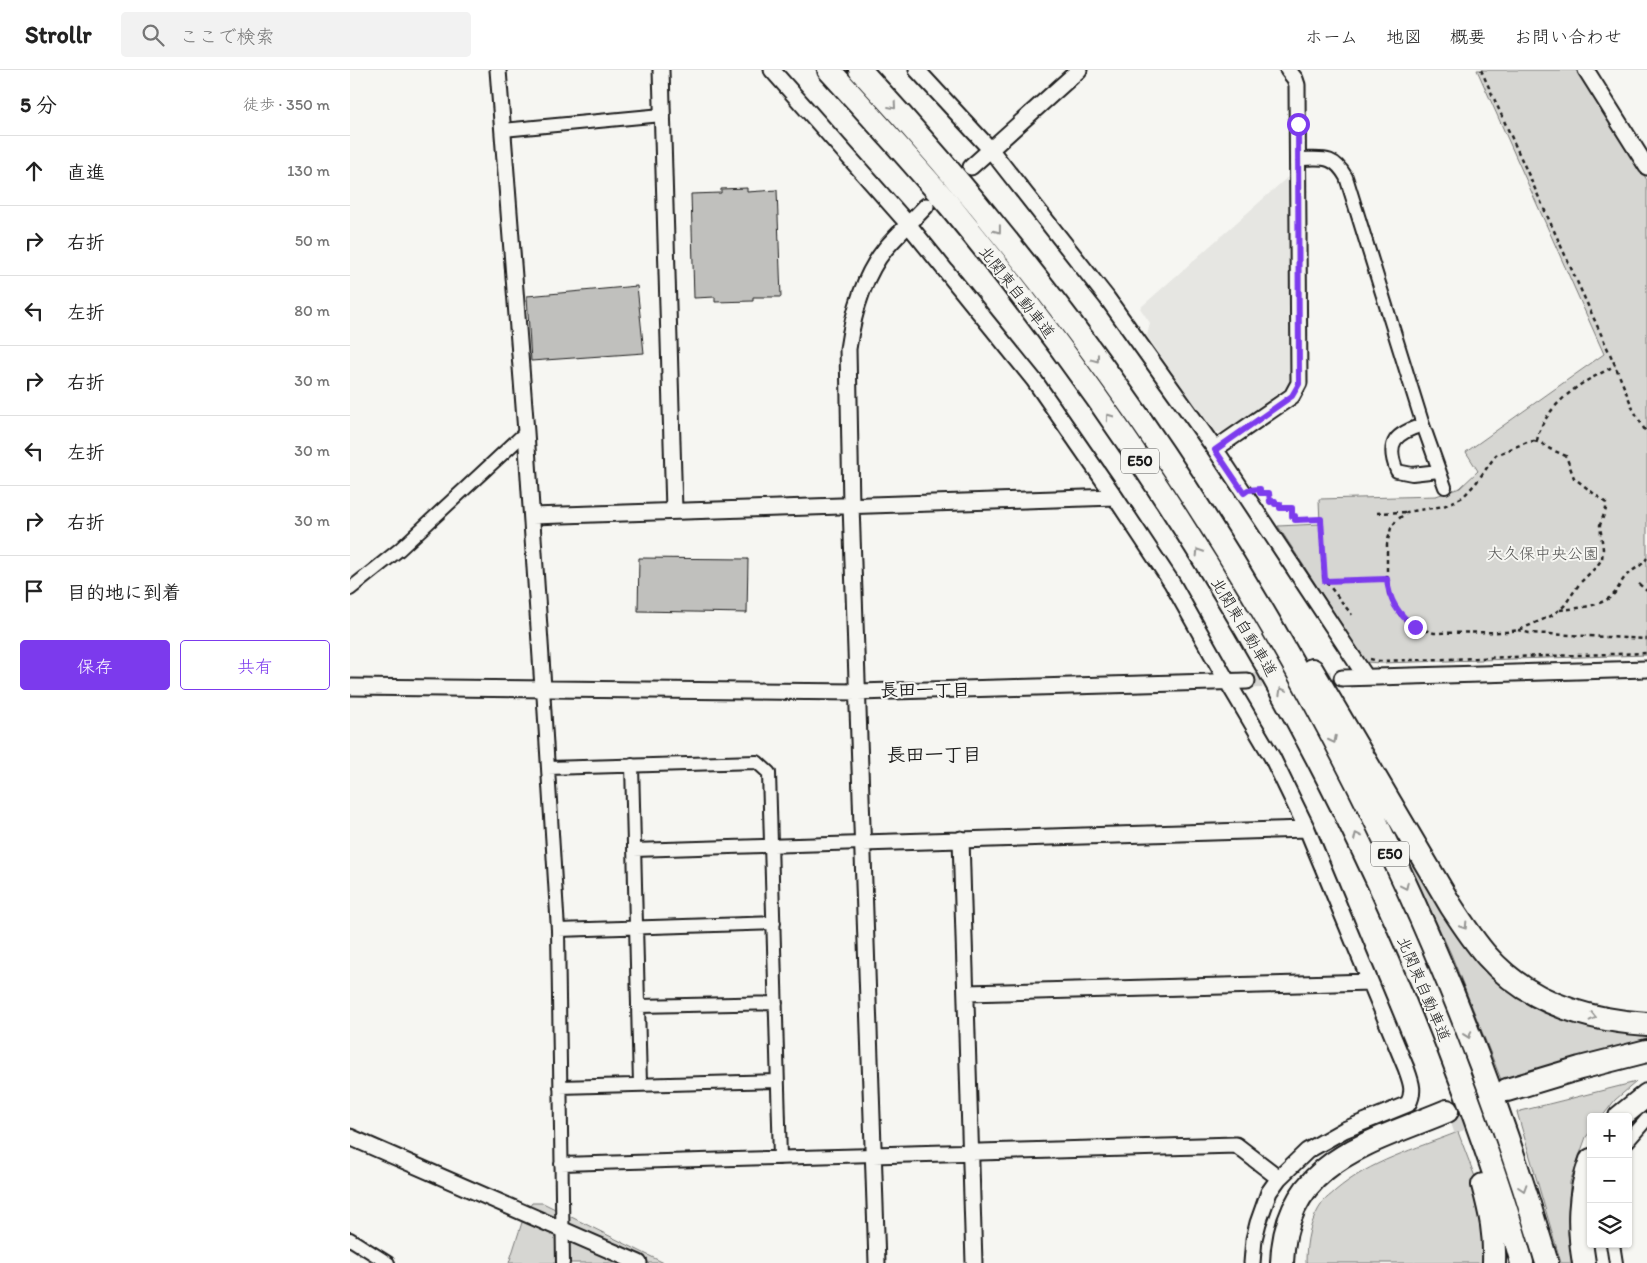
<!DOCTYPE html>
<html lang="ja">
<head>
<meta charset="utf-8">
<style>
  :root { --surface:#fff; --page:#f2f2f2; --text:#222; --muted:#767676; --line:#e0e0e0; --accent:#7c3aed }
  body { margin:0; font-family:Itim,"Klee One",sans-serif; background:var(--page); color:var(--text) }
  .controls { position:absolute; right:15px; bottom:15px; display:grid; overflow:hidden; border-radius:5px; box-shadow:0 1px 4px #0004 }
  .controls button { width:45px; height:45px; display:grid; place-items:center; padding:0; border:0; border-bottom:1px solid var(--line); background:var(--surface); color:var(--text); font:25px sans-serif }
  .stop { position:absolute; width:15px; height:15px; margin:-11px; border:4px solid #7c3aed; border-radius:50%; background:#fff }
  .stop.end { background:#7c3aed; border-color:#fff; box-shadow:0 1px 5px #0008 }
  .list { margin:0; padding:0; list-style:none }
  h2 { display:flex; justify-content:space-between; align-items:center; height:65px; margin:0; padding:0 20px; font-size:21px }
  h2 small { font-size:16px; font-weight:400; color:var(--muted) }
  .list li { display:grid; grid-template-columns:32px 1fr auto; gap:15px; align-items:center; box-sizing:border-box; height:70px; padding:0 20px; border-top:1px solid var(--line) }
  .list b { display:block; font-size:19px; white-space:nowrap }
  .list em { font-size:16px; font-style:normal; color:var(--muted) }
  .actions { display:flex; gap:10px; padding:15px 20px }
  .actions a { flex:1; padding:11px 0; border:1px solid var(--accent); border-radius:5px; text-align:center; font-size:18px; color:var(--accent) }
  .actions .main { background:var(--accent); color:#fff }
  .icon { flex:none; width:28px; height:28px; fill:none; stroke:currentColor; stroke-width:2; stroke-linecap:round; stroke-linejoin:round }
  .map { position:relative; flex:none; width:1297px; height:1193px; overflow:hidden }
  header { display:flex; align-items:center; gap:30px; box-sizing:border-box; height:70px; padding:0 25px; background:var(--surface); border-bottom:1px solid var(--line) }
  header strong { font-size:24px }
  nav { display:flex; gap:28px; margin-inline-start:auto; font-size:18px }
  .search { width:350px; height:45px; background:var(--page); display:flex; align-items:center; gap:12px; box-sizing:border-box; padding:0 18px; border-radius:5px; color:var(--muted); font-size:19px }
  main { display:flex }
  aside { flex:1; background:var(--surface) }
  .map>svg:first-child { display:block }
</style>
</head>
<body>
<header>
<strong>Strollr</strong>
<div class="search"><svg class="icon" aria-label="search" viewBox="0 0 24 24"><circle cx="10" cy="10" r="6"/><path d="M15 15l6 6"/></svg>ここで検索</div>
<nav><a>ホーム</a><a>地図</a><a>概要</a><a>お問い合わせ</a></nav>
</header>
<main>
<aside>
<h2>5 分<small>徒歩 · 350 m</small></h2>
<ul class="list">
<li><svg class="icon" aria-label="ahead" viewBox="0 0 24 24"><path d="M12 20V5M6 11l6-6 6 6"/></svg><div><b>直進</b></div><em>130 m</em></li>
<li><svg class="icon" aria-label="right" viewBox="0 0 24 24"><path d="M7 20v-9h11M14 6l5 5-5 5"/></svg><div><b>右折</b></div><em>50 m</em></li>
<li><svg class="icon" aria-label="left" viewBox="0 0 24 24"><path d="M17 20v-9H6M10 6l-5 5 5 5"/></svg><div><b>左折</b></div><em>80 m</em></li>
<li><svg class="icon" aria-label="right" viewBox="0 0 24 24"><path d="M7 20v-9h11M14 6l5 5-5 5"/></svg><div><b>右折</b></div><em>30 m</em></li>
<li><svg class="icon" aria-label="left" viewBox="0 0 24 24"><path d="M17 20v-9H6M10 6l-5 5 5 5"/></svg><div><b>左折</b></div><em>30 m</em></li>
<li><svg class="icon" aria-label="right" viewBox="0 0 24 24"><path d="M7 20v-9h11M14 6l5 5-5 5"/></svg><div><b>右折</b></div><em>30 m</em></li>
<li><svg class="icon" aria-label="arrive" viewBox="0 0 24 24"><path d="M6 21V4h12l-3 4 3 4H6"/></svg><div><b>目的地に到着</b></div></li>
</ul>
<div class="actions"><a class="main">保存</a><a>共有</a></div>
</aside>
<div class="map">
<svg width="1297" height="1193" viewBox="0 0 1297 1193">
  <rect width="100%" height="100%" fill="#f6f6f2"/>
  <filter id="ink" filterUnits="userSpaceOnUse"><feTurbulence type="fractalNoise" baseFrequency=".02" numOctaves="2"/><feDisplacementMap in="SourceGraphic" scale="10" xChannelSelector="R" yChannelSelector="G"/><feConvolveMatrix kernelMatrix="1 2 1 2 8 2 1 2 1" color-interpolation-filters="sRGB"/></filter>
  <g filter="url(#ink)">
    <!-- built -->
    <path fill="#e6e6e2" d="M940,105L942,309L938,316L875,362H864L797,266L800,253L790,238Z"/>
    <!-- green -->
    <path fill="#d6d6d2" stroke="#797977" d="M1127,0H1228L1297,110V585L1031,593L1016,592L928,456L970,454L969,429L1086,426L1110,418L1128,401L1116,382L1254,284Z
      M1040,753L1147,908L1297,962V968L1152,1012L1101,884Z
      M1286,1012L1265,1030L1252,1047H1241V1061L1236,1067L1220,1112L1218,1164L1223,1193H1211L1167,1042Z
      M1108,1062L1130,1120L1136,1193H956C956,1171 960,1150 973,1132C976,1128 981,1125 985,1121C1020,1091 1065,1079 1108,1062Z
      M182,1133H193L314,1193H159L175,1143Z"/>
    <!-- building -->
    <path fill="#c0c0bd" stroke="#1c1c1c" d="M397,118V122L427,120L431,227H403V231L365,232V227L344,228L341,124L371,123V119Z
      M287,216L294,283L181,291L177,226Z
      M289,488L398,489L397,543L288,541Z"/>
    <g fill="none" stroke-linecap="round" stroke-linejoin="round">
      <!-- tertiary-tunnel -->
      <path stroke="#d5d5d2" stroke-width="15" stroke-dasharray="15 8" stroke-linecap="butt" d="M897,611L992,608"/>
      <!-- motorway-tunnel -->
      <path stroke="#d5d5d2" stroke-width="22" stroke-dasharray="22 11" stroke-linecap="butt" d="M1101,1053L1162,1032"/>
      <!-- minor casing -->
      <g stroke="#1c1c1c" stroke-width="16">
        <path id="minor" d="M153,60L312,45
          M948,89C972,89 983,84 996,107L1073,355L1095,417
          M1073,355C1046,363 1035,372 1047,401L1062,404L1089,401
          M0,519L50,479L176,362
          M193,618L208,860L213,1193
          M282,695L290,1014
          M198,698L407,692L419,703L430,1088
          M284,780L513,773
          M208,860L424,853
          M288,936L426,933
          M210,1017L428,1011
          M1278,1071L1297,1049
          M211,1094L523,1085
          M0,1169L38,1193
          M1263,1174L1266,1193"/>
      </g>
      <!-- tertiary casing -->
      <g stroke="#1c1c1c" stroke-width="19">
        <path id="tertiary" d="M148,0L176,362L193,618
          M311,0L324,440
          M422,0L558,154L684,310L765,427L822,513L877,611L922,687L957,759L1056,998C1061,1012 1065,1021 1058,1034L994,1060L957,1081L929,1108L919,1122L908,1153L904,1169L902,1193
          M567,0L640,79L757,228L865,379L1016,607
          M1236,0L1297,97
          M621,97L729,0
          M865,379L942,326L949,313L947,15L945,9L938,0
          M182,446L765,427
          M992,608L1297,599
          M0,617L508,622L897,611
          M611,769L624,1193
          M513,773L957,759
          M617,923L1020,912
          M0,1067L289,1193
          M523,1085L886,1075L929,1108
          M527,1193L501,435L498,279C503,244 513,206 536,178C549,163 563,150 576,136"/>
      </g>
      <!-- motorway casing -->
      <g stroke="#1c1c1c" stroke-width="26">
        <path id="motorway" d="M479,0C520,45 561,90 600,136C818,400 996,699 1115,1021C1136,1078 1156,1135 1172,1193
          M510,0C823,339 1067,749 1197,1193
          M962,600L1101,836C1112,853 1123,870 1137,886C1178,933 1237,950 1297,954
          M1157,1020L1230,998L1297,981
          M1270,1047L1297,1025
          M1133,1115C1141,1144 1145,1164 1144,1193
          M932,1193C935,1091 1018,1074 1097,1041
          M1234,1193C1228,1157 1228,1124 1241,1090"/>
      </g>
      <!-- path -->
      <path stroke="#1c1c1c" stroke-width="2.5" stroke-dasharray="4 4" stroke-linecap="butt" d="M1131,0L1265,295L1283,339L1297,364
        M1184,371L1191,373L1200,379L1216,386L1224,408L1256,433V439L1250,455L1253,479L1252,489L1247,496L1230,513L1214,536L1201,546L1169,560L1156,562L1084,563L1065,557L1051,546L1039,525L1037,509V474L1041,458L1046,451L1057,442L1094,436L1113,427L1126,413L1146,385L1177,372Z
        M1187,371C1191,345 1216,323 1238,310C1247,305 1256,301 1265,295
        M910,423H919L920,432L925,431V434H930V438H942V446H945V450L971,449L974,509L1002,545
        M1027,443L1055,442
        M975,511L1037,509
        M1289,514L1297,521
        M1210,540C1227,538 1250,537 1263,525C1268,520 1271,511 1276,506C1283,498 1291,498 1297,488
        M1168,560L1179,563L1297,569
        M1020,589L1029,591L1297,583"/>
      <!-- minor -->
      <use href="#minor" stroke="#f6f6f2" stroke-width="12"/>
      <!-- tertiary -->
      <use href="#tertiary" stroke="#f6f6f2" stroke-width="15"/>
      <!-- motorway -->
      <use href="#motorway" stroke="#f6f6f2" stroke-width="22"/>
    </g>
    <!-- one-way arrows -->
    <defs><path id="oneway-chevron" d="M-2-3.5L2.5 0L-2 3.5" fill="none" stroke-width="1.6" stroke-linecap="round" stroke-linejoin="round" transform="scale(1.25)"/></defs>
    <g stroke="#949492">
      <use href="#oneway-chevron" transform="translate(543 36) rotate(49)"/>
      <use href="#oneway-chevron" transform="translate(648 160) rotate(52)"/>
      <use href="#oneway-chevron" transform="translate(746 289) rotate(53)"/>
      <use href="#oneway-chevron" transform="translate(759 347) rotate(-125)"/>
      <use href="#oneway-chevron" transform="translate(849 482) rotate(-122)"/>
      <use href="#oneway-chevron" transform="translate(932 621) rotate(-119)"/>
      <use href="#oneway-chevron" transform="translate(983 670) rotate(63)"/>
      <use href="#oneway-chevron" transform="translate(1007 766) rotate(-115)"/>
      <use href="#oneway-chevron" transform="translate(1055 816) rotate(65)"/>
      <use href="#oneway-chevron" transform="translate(1114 856) rotate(57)"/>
      <use href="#oneway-chevron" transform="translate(1243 947) rotate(13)"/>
      <use href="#oneway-chevron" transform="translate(1118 965) rotate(70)"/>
      <use href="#oneway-chevron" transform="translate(1173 1118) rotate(72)"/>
    </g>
  </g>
  <g fill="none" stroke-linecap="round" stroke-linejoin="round" filter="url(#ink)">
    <!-- route -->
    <path stroke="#7c3aed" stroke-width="6" d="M948,54L949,314L942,326L865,380L894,423L898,420L910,419V423H919L920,432L925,431V434H930V438H942V446H945V450L971,449L975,511L1037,509C1039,531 1048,544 1065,557"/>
  </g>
  <g text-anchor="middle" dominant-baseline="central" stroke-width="4" stroke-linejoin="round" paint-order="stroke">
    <!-- shield labels -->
    <g fill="#f6f6f2" stroke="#5d5d5c" stroke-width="1">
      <rect x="771" y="378.5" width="38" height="25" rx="4"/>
      <rect x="1021" y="771.5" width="38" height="25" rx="4"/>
    </g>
    <g font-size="15" font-weight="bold" fill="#1c1c1c">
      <text x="790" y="391">E50</text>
      <text x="1040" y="784">E50</text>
    </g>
    <!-- street labels -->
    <g font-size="16" fill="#1c1c1c" stroke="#f6f6f2">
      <text transform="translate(667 222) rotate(52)">北関東自動車道</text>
      <text transform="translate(894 557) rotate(59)">北関東自動車道</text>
      <text transform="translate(1074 919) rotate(67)">北関東自動車道</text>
    </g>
    <!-- park labels -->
    <g font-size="16" fill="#545453" stroke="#f6f6f2">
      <text x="1193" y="483">大久保中央公園</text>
    </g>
    <!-- neighbourhood labels -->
    <g font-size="18" font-weight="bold" fill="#1c1c1c" stroke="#f6f6f2">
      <text x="575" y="620">長田一丁目</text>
    </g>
    <!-- quarter labels -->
    <g font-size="19" font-weight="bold" fill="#1c1c1c" stroke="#f6f6f2">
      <text x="584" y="684">長田一丁目</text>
    </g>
  </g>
</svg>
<div class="controls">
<button>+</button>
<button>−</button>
<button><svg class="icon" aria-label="layers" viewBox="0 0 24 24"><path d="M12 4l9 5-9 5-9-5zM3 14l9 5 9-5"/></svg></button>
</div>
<div class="stop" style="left:948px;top:54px"></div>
<div class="stop end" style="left:1065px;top:557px"></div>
</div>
</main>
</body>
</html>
